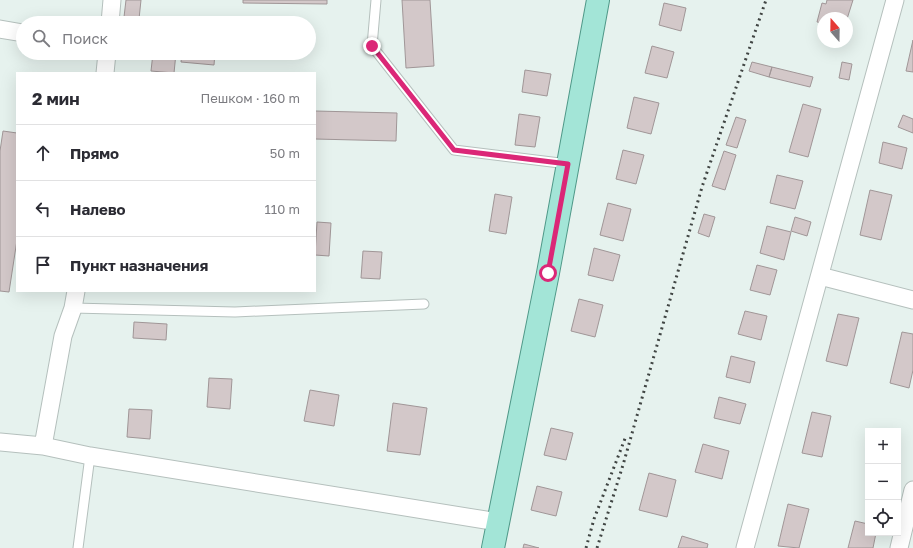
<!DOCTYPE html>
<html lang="ru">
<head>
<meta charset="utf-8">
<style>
  :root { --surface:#fff; --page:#f7f7f7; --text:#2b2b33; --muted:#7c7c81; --line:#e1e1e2 }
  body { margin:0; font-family:"Golos Text",sans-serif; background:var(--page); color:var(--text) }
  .controls { position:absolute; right:12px; bottom:12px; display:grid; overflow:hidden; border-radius:0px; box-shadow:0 4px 16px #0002 }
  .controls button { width:36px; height:36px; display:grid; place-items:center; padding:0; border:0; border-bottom:1px solid var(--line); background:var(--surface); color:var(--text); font:20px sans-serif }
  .compass { position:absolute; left:817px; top:12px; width:36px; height:36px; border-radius:50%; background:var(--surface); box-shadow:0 4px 16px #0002; rotate:340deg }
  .stop { position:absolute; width:12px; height:12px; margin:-9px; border:3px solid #db2777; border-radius:50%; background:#fff }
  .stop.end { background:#db2777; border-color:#fff; box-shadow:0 1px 4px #0008 }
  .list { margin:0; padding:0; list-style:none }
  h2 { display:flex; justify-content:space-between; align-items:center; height:52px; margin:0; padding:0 16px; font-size:17px }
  h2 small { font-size:13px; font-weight:400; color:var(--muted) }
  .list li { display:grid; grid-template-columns:26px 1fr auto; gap:12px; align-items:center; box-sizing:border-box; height:56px; padding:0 16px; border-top:1px solid var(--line) }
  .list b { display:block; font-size:15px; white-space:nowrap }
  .list em { font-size:13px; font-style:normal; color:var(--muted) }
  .icon { flex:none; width:22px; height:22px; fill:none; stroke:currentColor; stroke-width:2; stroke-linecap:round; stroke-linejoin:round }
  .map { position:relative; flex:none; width:913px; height:548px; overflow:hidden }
  .search { position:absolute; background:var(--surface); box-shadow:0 4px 16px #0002; left:16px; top:16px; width:300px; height:44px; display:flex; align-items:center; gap:10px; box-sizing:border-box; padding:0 14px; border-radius:22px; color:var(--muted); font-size:15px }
  .panel { position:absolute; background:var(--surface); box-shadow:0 4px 16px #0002; left:16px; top:72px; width:300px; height:220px; border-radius:0px }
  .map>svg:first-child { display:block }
</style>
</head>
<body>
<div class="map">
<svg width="913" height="548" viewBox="0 0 913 548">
  <rect width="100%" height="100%" fill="#e6f2ee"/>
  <!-- building -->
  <path fill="#d3c8c9" stroke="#a09697" d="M126,0H141L139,19L124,17Z
    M243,0H327V4L243,3Z
    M402,0H430L434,66L406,68Z
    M827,0H853L847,19L823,18V23L817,22L822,3L826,4Z
    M664,3L686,8L681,31L659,25Z
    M913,40V72L906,71Z
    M652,46L674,52L667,78L645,73Z
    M153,53H176L174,73L151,71Z
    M182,53H215L214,65L181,62Z
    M752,62L772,67L769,77L749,71Z
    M842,62L852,64L849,80L839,78Z
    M772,67L813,77L810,87L769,77Z
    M525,70L551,74L547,96L522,92Z
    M634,97L659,103L651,134L627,128Z
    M803,104L821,109L808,157L789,152Z
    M315,111L397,113L396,141L315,139Z
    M519,114L540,117L535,147L515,145Z
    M903,115L913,119V133L898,127Z
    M736,117L746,120L737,148L726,145Z
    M3,131L17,133V240L9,292L0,291V151Z
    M883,142L907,148L902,169L879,163Z
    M623,150L644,155L636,184L616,179Z
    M724,151L736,155L725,190L712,186Z
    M777,175L803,181L795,209L770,203Z
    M870,190L892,195L881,240L860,235Z
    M495,194L512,197L506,234L489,231Z
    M608,203L631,209L623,241L600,235Z
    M704,214L715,217L709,237L698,233Z
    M795,217L811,222L807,236L791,231Z
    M317,222L331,223L329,256L315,255Z
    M767,226L791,232L784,260L760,253Z
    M594,248L620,255L613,281L588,275Z
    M363,251L382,252L380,279L361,278Z
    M757,265L777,270L770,295L750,290Z
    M579,299L603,305L595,337L571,331Z
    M745,311L767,316L761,340L738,334Z
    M838,314L859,318L847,366L826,361Z
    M134,322L167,324L166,340L133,338Z
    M902,332L913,334V370L909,388L890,383Z
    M731,356L755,362L750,383L726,377Z
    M209,378L232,379L230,409L207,407Z
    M310,390L339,395L334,426L304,421Z
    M719,397L746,404L740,424L714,418Z
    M393,403L427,408L420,455L387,451Z
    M129,409L152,410L150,439L127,437Z
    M812,412L831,416L822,457L802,453Z
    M551,428L573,433L566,460L544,455Z
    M703,444L729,451L722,479L695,472Z
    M649,473L676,480L667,517L639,510Z
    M537,486L562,492L556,516L531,510Z
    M788,504L809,509L799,548L778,546Z
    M855,521L868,524V533H876L873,548H848Z
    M682,536L708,544L707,548H678Z
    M524,544L539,548H523Z"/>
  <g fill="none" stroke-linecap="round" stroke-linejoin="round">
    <!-- lane casing -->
    <g stroke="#b5c0bd" stroke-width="11">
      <path id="lane" d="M376,0L372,46L454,150L568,164
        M73,308L235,312L424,304
        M78,548L90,456"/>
    </g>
    <!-- street casing -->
    <g stroke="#b5c0bd" stroke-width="19">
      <path id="street" d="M110,23L112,0
        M0,29L23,33
        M105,73L107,53
        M820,276L913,300
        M0,442L43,446L90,456L498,522
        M43,446L63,336L73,308L76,291
        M745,548L895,0
        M899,548L913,490"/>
    </g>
    <!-- primary casing -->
    <g stroke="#4f9888" stroke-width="24">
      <path id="primary" d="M493,548L548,273L598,0"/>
    </g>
    <!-- lane -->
    <use href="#lane" stroke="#fff" stroke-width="9"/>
    <!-- street -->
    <use href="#street" stroke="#fff" stroke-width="17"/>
    <!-- primary -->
    <use href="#primary" stroke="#a3e5d7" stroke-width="22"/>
    <!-- rail -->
    <path stroke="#404543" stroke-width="3" stroke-dasharray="2 4" stroke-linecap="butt" d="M586,548L594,519L626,436
      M597,548L623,465L702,187L766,0"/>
  </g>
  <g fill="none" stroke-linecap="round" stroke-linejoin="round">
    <!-- route -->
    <path stroke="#db2777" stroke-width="5" d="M372,46L454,150L568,164L548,273"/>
  </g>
</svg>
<div class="controls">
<button>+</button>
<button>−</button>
<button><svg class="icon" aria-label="locate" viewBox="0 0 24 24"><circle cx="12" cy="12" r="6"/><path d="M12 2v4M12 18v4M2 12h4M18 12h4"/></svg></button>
</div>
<svg class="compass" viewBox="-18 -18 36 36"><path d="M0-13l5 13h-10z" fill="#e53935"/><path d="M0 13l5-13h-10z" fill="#7c7c81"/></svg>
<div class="stop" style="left:548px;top:273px"></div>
<div class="stop end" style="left:372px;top:46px"></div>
<div class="search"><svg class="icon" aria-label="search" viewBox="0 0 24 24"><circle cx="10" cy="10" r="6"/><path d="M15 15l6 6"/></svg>Поиск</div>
<section class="panel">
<h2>2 мин<small>Пешком · 160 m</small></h2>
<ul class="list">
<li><svg class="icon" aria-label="ahead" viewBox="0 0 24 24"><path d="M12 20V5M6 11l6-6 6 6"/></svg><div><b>Прямо</b></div><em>50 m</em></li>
<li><svg class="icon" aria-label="left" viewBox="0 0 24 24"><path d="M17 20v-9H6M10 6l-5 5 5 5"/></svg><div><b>Налево</b></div><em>110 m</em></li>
<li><svg class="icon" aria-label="arrive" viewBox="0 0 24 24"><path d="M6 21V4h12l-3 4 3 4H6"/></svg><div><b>Пункт назначения</b></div></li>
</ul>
</section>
</div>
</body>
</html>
